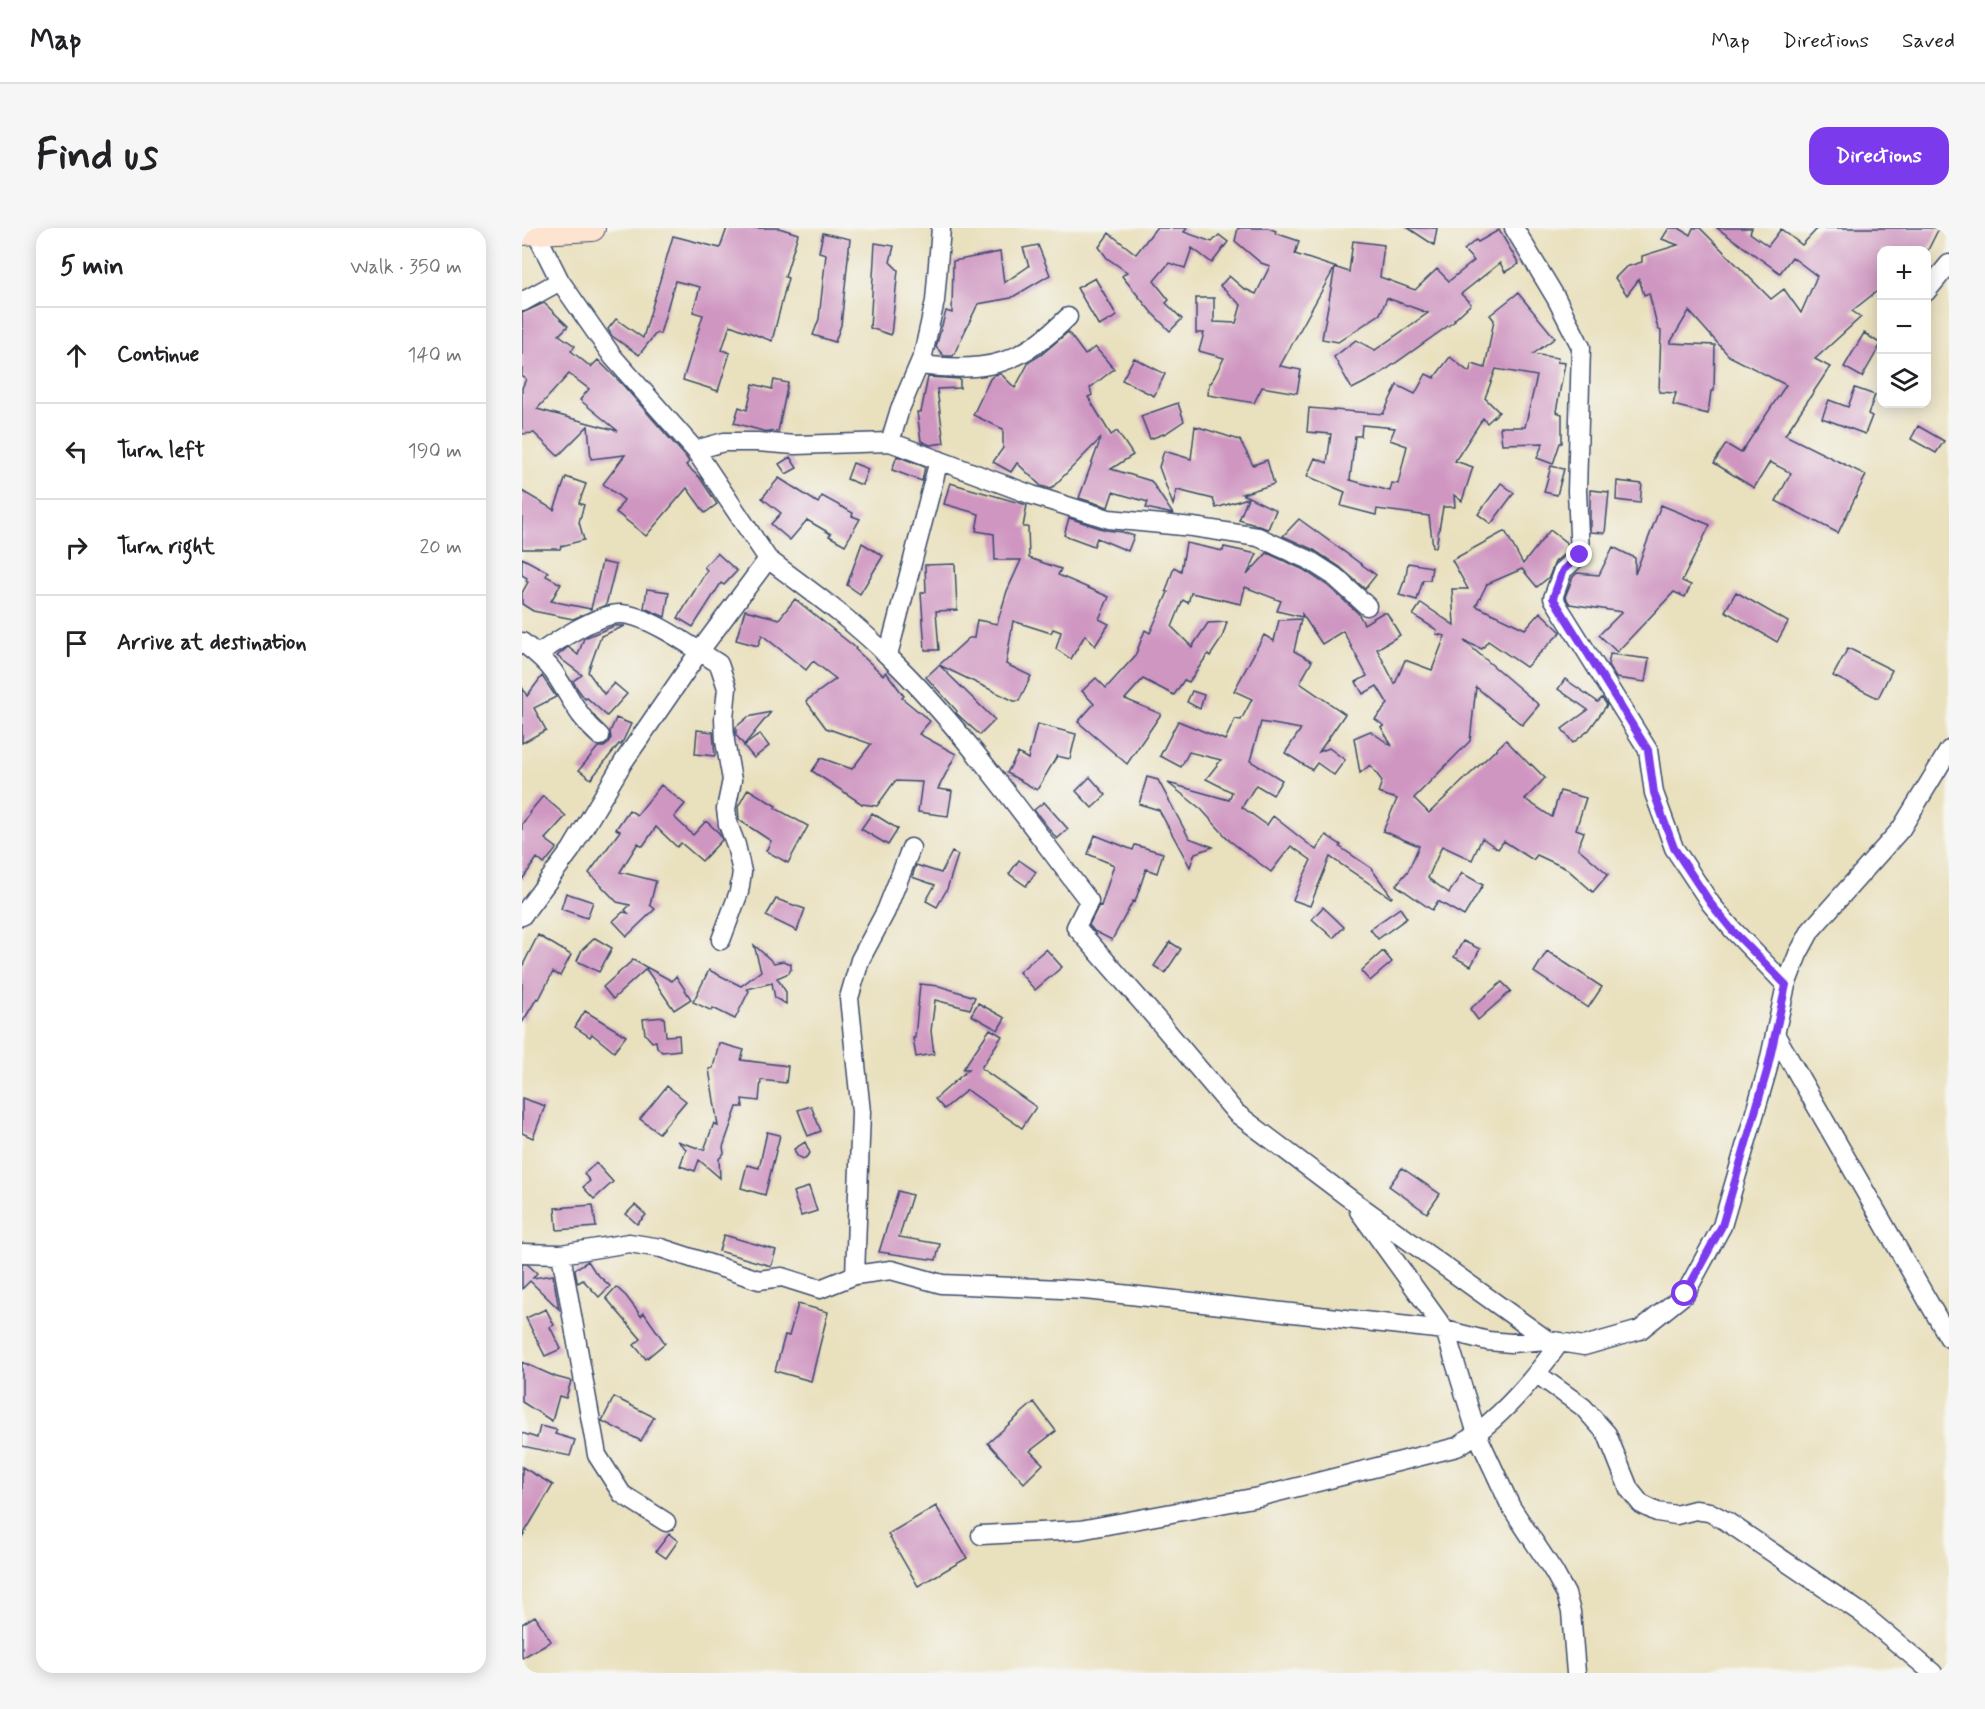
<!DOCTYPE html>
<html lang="en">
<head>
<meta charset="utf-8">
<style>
  :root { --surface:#fff; --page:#f6f6f6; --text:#202124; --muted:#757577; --line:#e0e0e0; --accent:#7c3aed }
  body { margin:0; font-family:Mynerve,sans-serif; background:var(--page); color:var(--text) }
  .controls { position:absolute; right:18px; top:18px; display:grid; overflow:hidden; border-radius:12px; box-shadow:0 3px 15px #0003 }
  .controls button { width:54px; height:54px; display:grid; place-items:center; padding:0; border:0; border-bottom:2px solid var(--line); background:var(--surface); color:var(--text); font:30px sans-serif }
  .stop { position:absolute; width:18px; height:18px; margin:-14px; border:4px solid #7c3aed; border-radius:50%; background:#fff }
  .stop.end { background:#7c3aed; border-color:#fff; box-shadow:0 2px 6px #0008 }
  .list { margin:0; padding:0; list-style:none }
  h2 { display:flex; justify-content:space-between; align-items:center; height:78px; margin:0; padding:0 24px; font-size:26px }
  h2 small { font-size:20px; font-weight:400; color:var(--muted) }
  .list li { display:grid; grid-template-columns:39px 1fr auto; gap:18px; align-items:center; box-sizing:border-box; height:96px; padding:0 24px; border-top:2px solid var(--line) }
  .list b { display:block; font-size:22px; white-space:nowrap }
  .list em { font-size:20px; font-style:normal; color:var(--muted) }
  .icon { flex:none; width:33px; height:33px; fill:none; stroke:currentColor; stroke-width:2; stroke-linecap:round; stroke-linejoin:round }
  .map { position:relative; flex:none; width:1427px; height:1445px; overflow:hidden; border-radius:18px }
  header { display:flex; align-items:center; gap:36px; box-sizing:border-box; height:84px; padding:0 30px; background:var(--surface); border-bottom:2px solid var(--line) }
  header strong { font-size:28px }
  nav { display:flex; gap:33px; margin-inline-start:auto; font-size:21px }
  .intro { display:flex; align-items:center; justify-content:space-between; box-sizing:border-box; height:144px; padding:0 36px }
  h1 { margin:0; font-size:42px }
  .button { padding:15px 27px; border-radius:18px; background:var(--accent); color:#fff; font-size:21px; font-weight:700 }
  main { display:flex; gap:36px; padding:0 36px }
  aside { flex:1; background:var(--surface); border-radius:18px; box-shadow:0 3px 15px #0003 }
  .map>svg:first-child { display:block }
</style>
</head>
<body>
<header>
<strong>Map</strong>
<nav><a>Map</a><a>Directions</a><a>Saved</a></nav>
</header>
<div class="intro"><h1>Find us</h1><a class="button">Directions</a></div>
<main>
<aside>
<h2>5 min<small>Walk · 350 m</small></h2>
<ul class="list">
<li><svg class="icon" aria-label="ahead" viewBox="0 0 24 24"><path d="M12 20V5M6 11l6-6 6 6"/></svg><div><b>Continue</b></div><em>140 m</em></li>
<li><svg class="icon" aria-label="left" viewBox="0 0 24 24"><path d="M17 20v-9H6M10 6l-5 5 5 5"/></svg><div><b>Turn left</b></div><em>190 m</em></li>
<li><svg class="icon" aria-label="right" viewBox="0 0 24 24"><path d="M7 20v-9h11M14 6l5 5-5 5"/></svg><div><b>Turn right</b></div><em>20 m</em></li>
<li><svg class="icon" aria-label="arrive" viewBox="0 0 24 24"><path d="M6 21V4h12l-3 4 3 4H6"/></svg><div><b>Arrive at destination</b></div></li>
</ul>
</aside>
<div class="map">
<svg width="1427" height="1445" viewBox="0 0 1427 1445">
  <rect width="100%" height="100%" fill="#f6f6f2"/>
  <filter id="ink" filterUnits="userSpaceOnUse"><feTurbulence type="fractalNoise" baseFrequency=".0167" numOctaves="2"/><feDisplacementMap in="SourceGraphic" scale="12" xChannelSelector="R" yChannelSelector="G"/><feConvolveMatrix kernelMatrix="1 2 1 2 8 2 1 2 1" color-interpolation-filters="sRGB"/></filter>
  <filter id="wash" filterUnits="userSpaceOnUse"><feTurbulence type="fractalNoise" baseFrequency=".008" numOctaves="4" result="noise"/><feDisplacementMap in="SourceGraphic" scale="24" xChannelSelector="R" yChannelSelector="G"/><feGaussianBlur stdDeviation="1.35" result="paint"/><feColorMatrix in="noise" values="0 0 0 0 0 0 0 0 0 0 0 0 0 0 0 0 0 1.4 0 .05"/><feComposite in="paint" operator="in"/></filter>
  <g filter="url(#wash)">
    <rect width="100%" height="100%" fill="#e9e0bd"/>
    <g id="blocks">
      <!-- building -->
      <path fill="#cf96c1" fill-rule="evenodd" d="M205,0H257L276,6L263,49L266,50L250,113L208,97L200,122L208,125L196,163L161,152L181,87L171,84L178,59L153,53L138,106L134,105L117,127L90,108L86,101L94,91L121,110L151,8L198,20Z
        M634,0H665L662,4L690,14L697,7L706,14L690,35L670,20L663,40L647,35L632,53L647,72L644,75L660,91L648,103L630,85L600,48L605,44L585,30L577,19L587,5L614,26Z
        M716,0H746L754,3L753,5L777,13L773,26L827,44L831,13L862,17L858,49L893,62L915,41L927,53L952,33L942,22L954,12L956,14L977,2L997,36L983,44L978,35L939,66L949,76L932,92L933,93L855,148L830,161L812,129L834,112L853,122L906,85L865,70L858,86L816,114L800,111L813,39L758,138L779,142L775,165L740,159L732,175L686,167L687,155H689L702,130L677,123L682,105H674V70H692V94L714,95L719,77L698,58L707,48L721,60L734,66L748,38L739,35L713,13Z
        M886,0H915L912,17Z
        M1147,0H1157L1168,7L1171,0H1178L1249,71L1262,61L1279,85L1295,48L1270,29L1258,45L1195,0H1230L1228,5L1246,18L1259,1L1280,17L1296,0H1417L1406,22H1359V60L1330,83L1339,89L1293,131L1308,139L1263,207L1344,247L1316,305L1254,273L1269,245L1248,234L1232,260L1192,235L1204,216L1219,225L1264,157L1207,128L1167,83L1148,115L1193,117L1192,163H1189L1186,186L1151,177L1154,165L1137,164L1139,103L1136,101L1127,65L1122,67L1117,51L1105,67L1093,50L1104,39L1120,34V28L1156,17L1140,11Z
        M301,5L328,11L319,97L313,114L291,107L297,91L304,26L297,24Z
        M353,15L372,18L368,34L376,42L369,107L348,100Z
        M516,17L528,47L489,70L456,76L431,128H422L414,119L424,83L430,85L431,33L478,24L482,55L507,38L501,20Z
        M573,50L595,88L577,98L555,60Z
        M996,65L1033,110L1011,126L1036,130L1035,134L1043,135L1034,184L1040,186V215H1038L1031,236L1015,230L1021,215L980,216L978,199H1003L1015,148L974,141L963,170L977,184L965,195L961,190L933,233L951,239L940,273L932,267L933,279H921L914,319H911L907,288L855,281L854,287L819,278L823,264L785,248L793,230L805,235L809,206L785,204L787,180L861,186L875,157L893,166L904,146L912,150L928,129L947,144L950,136L963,140L972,92L968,87ZM840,197L873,200L868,212L885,218L876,256L870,255L868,263L828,252L833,208H839Z
        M22,75L46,98L37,107L53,118L49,123L69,139L76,132L100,156L164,229L167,234L164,237L178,250L195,276L183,285L165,260L124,308L94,284L102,272L81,256L103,227L69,231L66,198L36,228L12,205L0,206V160L4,151L0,148V85ZM47,146L67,161L58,172L96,203L15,181Z
        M546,104L563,127L573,119L592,141L568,160L570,167L566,169L589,207L595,203L611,227L589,241L629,253L651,286L624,280L626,274L591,264L586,279L557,270L579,210L529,261L519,258L495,235L489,244L471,234L481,220V201L451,187L468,151L472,147L479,146L493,160L507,134L519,127Z
        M1342,105L1359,116L1340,149L1322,139Z
        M612,130L643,146L632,168L600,152Z
        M406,149L438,151V160L415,161L422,215L408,217L399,213L395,184H399Z
        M252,152L266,155L256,204L241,203L212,195L217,179L225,182L231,156L250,161Z
        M1333,160L1353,167L1346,186L1350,188L1343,206L1300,190L1307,172L1326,179Z
        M656,175L662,193L644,205L628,211L619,188Z
        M673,198L718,212L731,237L745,232L752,256L720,266L754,282L746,301L717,292L726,270L694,280L691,271L655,262L651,277L637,239L642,223L669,231Z
        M1396,198L1422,213L1414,225L1389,211Z
        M375,228L403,239L400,253L370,242Z
        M268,229L275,240L264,246L257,236Z
        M331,235L346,241L340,257L325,251Z
        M1029,238L1042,241L1035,267L1022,264Z
        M44,249L64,256L57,275L62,277L57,294L62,312L39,318L38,321H0V263L32,282Z
        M257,250L296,275L300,268L331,285L330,288L338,291L323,317L307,308L309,306L285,292L268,312L249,296L259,285L240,270Z
        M1095,253L1120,256L1118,275L1094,272Z
        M428,255L505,277L501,299H506L507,330L539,341L536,347L587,369L577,391L587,396L573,418L563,407L549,431L534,421L539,404L531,401L529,405L491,393L484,436L509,448L497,473H492L417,437L447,410H452L455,392L475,396L485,363L499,332H473L472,306L454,303L457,286L422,276Z
        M979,255L992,265L969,296L956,286Z
        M1068,262L1087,264L1083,305L1068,304Z
        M1139,277L1188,297L1160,353L1169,357L1163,369L1152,364L1095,424L1077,407L1100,384L1048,376L1043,369L1051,349L1055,345L1077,347L1091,319L1113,330V346Z
        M547,290L584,302L600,304L612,308L606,323L575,310L572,318L542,307Z
        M777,291L854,347L843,361L818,339L792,322L761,308Z
        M1028,302L1046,316L1047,322L1033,334L1027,349L1015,359L1000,341L965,356L954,378L1003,401L1018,384L1039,404L1004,439L966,413L960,421L942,413L1017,477L1000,497L954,459L948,513L892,570L907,585L984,512L1008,537L1009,536L1023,550L1003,571L1030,589L1038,563L1064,570L1054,601L1062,604L1056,620L1086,646L1071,664L1045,641L1015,627L1011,632L982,613L976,621L960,610L950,632L920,618L906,650L927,665L940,645L961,657L942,688L916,673L910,682L874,657L886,643L897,618L861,603L875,571L856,565L860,553L848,537L838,545L832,510L848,503L870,518L859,499L862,498L853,491L866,476L855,458L841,466L834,454L845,448L821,403L800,416L780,386V389L755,383L759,373L723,359L719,376L669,365L666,375L661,372L650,399L670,419L686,395L705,394L700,410L688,428L686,426L667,454L662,452L652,467L621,451L603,471L639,486L605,536L556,494L572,476L560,463L574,450L584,460L613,428L623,402L628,405L646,364L644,363L652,339L659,343L664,315L701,323L702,319L735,326L725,347L745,325L782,342L805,357L836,385L842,396L860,385H865L878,407L855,421L873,456L883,432L910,442L923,408L914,406L915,402L891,387L899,375L932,397L930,361H946L930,332L983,303L1001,336Z
        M340,315L361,328L338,366L325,357Z
        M195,325L215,343L202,357L199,355L171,399L156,390L185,342L182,339Z
        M0,330L26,344L24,348L39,356L29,373L69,381L80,334L94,337L84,377L51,391L11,383L0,376V365L6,354L4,353L5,350L0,347Z
        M886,335L910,339L908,352H901L895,372L877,367L882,353H883Z
        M433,336L435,382L414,383L417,422H403L399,365L404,364L403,337Z
        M125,361L147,364L143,389L122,380Z
        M1214,364L1266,394L1255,414L1203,383Z
        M273,371L334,420L333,421L361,447L364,444L382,468L380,470L408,493L397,506L434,526L416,561L430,563L426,588L396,584L400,554L373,553L355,578L340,576L290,543L299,530L330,541L349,516L304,500L284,473L314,451L291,433L284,442L240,407L236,418L214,412L223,382L257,391Z
        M779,391L772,423L790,433L778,455L823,486L797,524L807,520L823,532L812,547L795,535L790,542L763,525L779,501L739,494L728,533L760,552L751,567L734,557L720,579L745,597L751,588L794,622L804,607L819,617L818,619L849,640L870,669L869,670L808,629L788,678L771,672L789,632L769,618L749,644L708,613L679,581L646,555L707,572L710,564L684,551L699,532L667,524L659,539L638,528L656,493L703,512L713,491L719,492L730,471L712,463L742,407L752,413L757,392Z
        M92,398H103L79,408L66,444L82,466L92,455L105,466L85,488L65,470L63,471L55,460L51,453L60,447L35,428L46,419L56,427L62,410Z
        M1326,420L1370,442L1356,470L1311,448Z
        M1088,426L1127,431L1123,454L1094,450L1086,437Z
        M417,437L473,492L458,507L434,485L435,483L404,449Z
        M20,448L34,469L12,480L24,502L0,515V459L5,468Z
        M1043,451L1076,474L1080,470L1085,477L1067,502L1051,515L1040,501L1066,482L1036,461Z
        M670,463L682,467L678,481L665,474Z
        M249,484L235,501L222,517L214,507V499L226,489Z
        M94,490L109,496L99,517L97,516L69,551L57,542L76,519H82L87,515L89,510L88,504Z
        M515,496L554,506L548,531L535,528L515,562L485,545L496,525L506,531Z
        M175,502L191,504L193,528L173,526Z
        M238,506L247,518L232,530L222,518Z
        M568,549L584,567L570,580L554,563Z
        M625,549L636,552L667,610L691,619L673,625L668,639L637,582L617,576Z
        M139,557L163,576L152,589L171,607L184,593L197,605L200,612L180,633L159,615L155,619L134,599L121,618L116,615L98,644L134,653L128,677L133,681L105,708L91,693L101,684L106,685L103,682L108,677L95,674L67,645L98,603L94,601L107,582L115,587Z
        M226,561L254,578L253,580L286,598L266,635L244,623L249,613L217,592L216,579Z
        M21,568L44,588L23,611L35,620L22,636L15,630L0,652V596L8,586L7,585Z
        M522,574L546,601L535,611L512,582Z
        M350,585L376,601L366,617L339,601Z
        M573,607L611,622L613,617L641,625L635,645L624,641L613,674L611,673L590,712L572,703L567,697L577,677L579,678L592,637L566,626Z
        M430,624L436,627L425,661L415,679L404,673L413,657L390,649L394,637L419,645Z
        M497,632L514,644L504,658L487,646Z
        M44,665L71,674L65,690L39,681Z
        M254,671L283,681L275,703L244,688Z
        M801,679L822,699L811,710L790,691Z
        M878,680L885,690L856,711L848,701Z
        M16,707L49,727L38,748L31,744L17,771L15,770L0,795V739Z
        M73,710L90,720L77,744L55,733L60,722Z
        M941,713L958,721L949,738L932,729Z
        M648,714L659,721L643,745L632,738Z
        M232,717L252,735L261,733L269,736V741L267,745L255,750L264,764V776L253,770L250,755L225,761L227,763L213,791L191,780L190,783L171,774L187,742L219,758L239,743Z
        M524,721L540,739L513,762L497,744Z
        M861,723L870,734L848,753L839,743Z
        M1025,723L1080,759L1066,780L1012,744Z
        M111,732L150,753L154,748L169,771L152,782L124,741L91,771L81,759Z
        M980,754L989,763L956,792L948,781Z
        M398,756L417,758L453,769L448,781L413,772L409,803L412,826L394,829L391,810H393Z
        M456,775L483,790L476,802L449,787Z
        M63,783L104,808L92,824L70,806L68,809L53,799Z
        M142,789L144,808L157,807L158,822L140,824L135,819L134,813L130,814L123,806L121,791Z
        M468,801L480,808L459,840L514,879L500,900L445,862L422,881L413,871L447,841H441Z
        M197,815L222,822L219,832L266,838L264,855L239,852L237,873L220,871L221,879H215L201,919L202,925L197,931L198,950L177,932L173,943L158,938L164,921L155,913L182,922L192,895L196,898L187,841L191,840Z
        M145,858L164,873L137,905L118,891Z
        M0,870L23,878L11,910L0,905Z
        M289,878L299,903L286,908L276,882Z
        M245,904L258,907L243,967L219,960L225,937L237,940Z
        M283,914L288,925L282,931L275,928L272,921Z
        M74,935L91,954L72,971L61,959L68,953L62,946Z
        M880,940L918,966L905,985L867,958Z
        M287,959L295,983L279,988L271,964Z
        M376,963L390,967L377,1009L418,1016L414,1032L357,1024Z
        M71,977L74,999L35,1002L33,980Z
        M113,977L124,987L115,996L104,986Z
        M202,1007L254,1022L249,1038L197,1023Z
        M66,1033L73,1044L88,1058L77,1069L61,1052L56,1055L55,1053L53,1041Z
        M0,1036H5L15,1045L11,1050L31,1047L37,1081L8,1053L0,1061Z
        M94,1059L104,1068L119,1088L122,1085L143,1115L124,1131L112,1117L119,1111L84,1070Z
        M276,1076L306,1084L289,1153L253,1143L263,1107L267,1108Z
        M24,1081L32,1097L28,1099L39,1121L23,1128L4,1090Z
        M0,1134L34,1149L49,1153L44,1170L37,1168L30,1193L0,1174Z
        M92,1169L132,1189L119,1213L80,1193Z
        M512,1174L534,1203L508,1223L521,1236L502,1255L466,1215Z
        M18,1198L35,1202L33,1206L53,1212L48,1228L0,1218V1205L15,1210Z
        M0,1239L31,1257L0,1309Z
        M414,1278L445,1330L396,1358L366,1306Z
        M147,1306L156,1313L144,1330L134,1323Z
        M13,1388L29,1413L0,1430V1396Z"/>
    </g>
  </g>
  <g filter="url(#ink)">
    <use href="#blocks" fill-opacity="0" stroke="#3a4a6c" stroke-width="1.5"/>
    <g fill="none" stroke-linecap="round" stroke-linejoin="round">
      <!-- street casing -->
      <g stroke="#3a4a6c" stroke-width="21">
        <path id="street" d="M992,0L1034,70L1059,119L1055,263L1058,327L1041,342L1031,370L1126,522L1132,565L1152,620L1189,676L1211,702L1264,757
          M1404,64L1427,36
          M0,74L38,53
          M398,137C465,145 498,137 546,89
          M368,214L378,181L401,127L413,73L419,0
          M173,222L202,214H235L273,217L368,214L510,267L587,291L671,299L736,309L787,332L812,348L845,378
          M246,331C287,362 330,392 367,429C442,502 503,590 567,673L554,699L639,796L714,885L827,970L1025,1112L1062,1118L1118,1102L1163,1066L1200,998L1245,843L1264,757L1276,726L1289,702L1379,601L1427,522
          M0,414C11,423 22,431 31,443C48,468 55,488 78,508
          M16,426C35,413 76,385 99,386C127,387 173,421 197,436L205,460L202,490L203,513L210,552L204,581L206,596L214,617L220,644L217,664L199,712
          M366,427L417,232
          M0,688L49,622L102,533L177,424L246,331L173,222L91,129L38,53L13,3
          M1253,806L1427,1110
          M837,983L923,1102L955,1206L989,1279L1032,1344L1044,1366L1049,1384L1054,1445
          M0,1025L39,1026L107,1015L139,1020L237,1052L260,1049L298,1061L333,1047L369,1042L420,1056L563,1062L923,1102L966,1113L989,1115L1025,1112
          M39,1026L75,1227L100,1266L144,1294
          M333,1047L339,884L327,770L338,732L364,683L389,620
          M1015,1146L1061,1179L1085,1206L1107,1261L1119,1276L1135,1284L1154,1287L1173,1282L1187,1284L1204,1293L1338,1384L1411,1445
          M459,1307L558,1302L736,1269L935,1219C976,1193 1010,1154 1038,1114"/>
      </g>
      <!-- secondary casing -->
      <g stroke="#3a4a6c" stroke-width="28">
        <path id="secondary" d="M0,4L70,0"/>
      </g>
      <!-- street -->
      <use href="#street" stroke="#fff" stroke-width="18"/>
      <!-- secondary -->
      <use href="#secondary" stroke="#fde4d1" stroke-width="26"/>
    </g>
  </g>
  <g fill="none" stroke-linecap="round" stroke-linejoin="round" filter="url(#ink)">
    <!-- route -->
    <path stroke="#7c3aed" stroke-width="8" d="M1058,327L1041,342L1031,370L1126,522L1132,565L1152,620L1189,676L1210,702L1264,757L1245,843L1200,998L1163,1066"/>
  </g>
</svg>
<div class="controls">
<button>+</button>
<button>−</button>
<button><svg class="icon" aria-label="layers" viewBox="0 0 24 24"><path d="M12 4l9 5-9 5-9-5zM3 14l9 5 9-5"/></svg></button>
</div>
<div class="stop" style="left:1163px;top:1066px"></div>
<div class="stop end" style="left:1058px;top:327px"></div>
</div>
</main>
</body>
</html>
